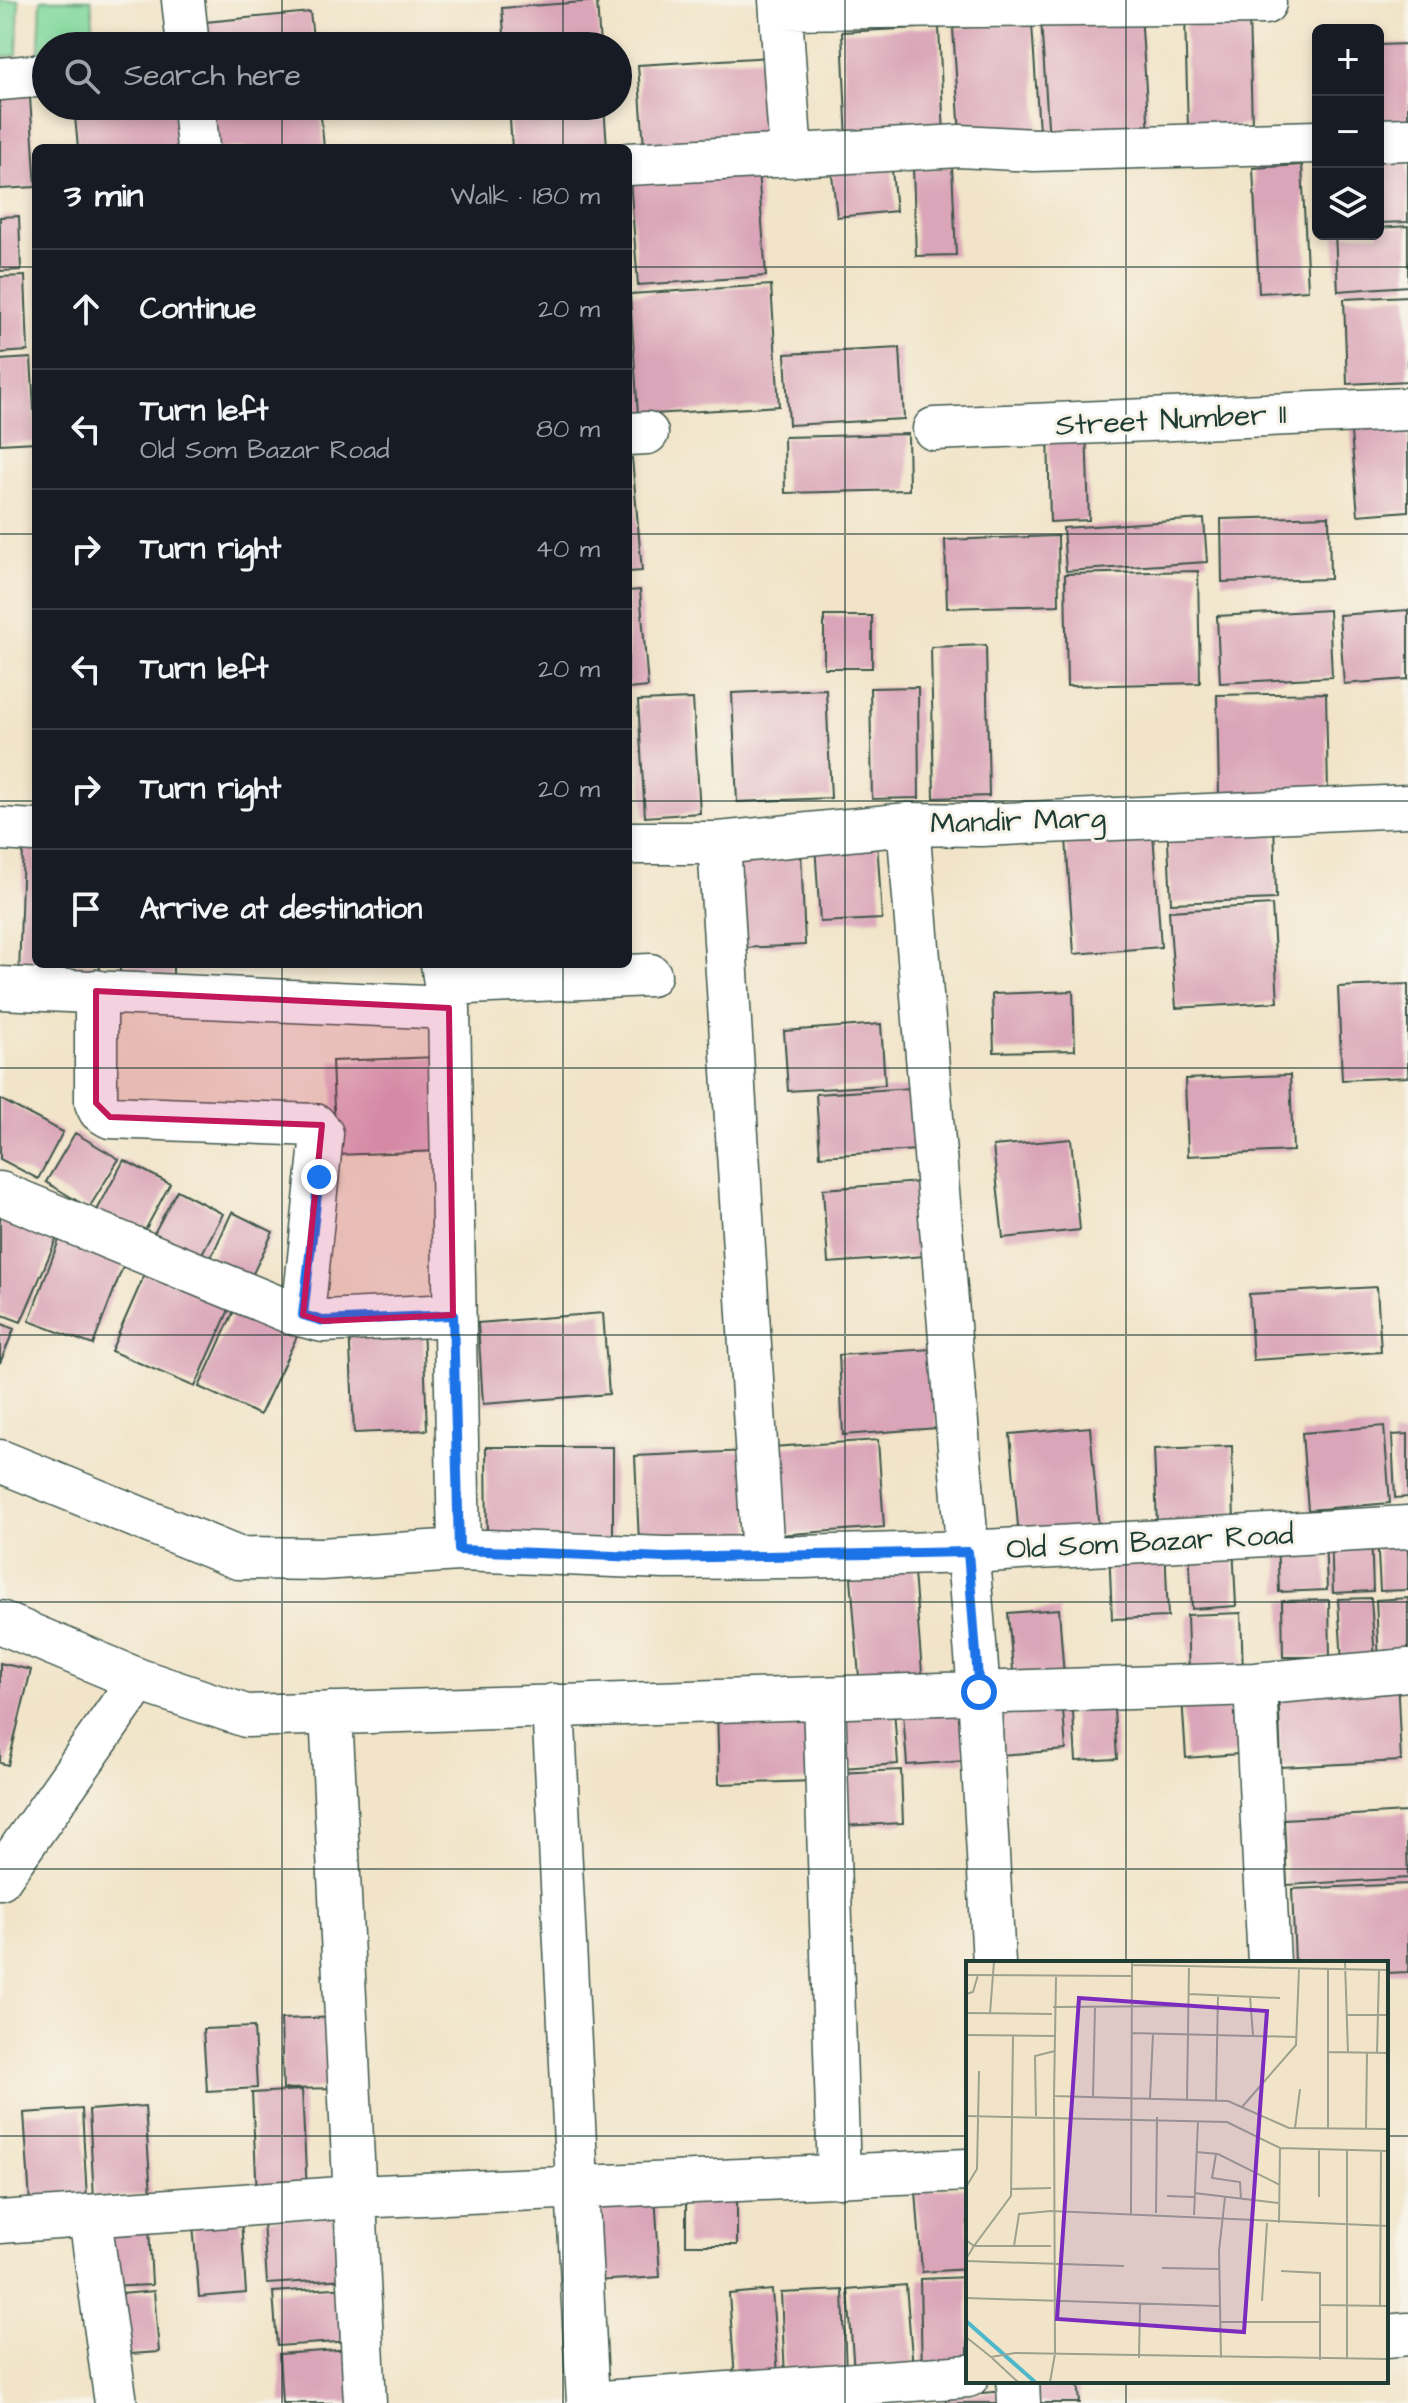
<!DOCTYPE html>
<html lang="en">
<head>
<meta charset="utf-8">
<style>
  :root { --surface:#171b24; --page:#20242c; --text:#f1f3f6; --muted:#9ea1a6; --line:#363941 }
  body { margin:0; font-family:"Architects Daughter",sans-serif; background:var(--page); color:var(--text) }
  .controls { position:absolute; right:24px; top:24px; display:grid; overflow:hidden; border-radius:12px; box-shadow:0 4px 12px #0003 }
  .controls button { width:72px; height:72px; display:grid; place-items:center; padding:0; border:0; border-bottom:2px solid var(--line); background:var(--surface); color:var(--text); font:40px sans-serif }
  .stop { position:absolute; width:24px; height:24px; margin:-18px; border:6px solid #1a73e8; border-radius:50%; background:#fff }
  .stop.end { background:#1a73e8; border-color:#fff; box-shadow:0 2px 8px #0008 }
  .list { margin:0; padding:0; list-style:none }
  h2 { display:flex; justify-content:space-between; align-items:center; height:104px; margin:0; padding:0 32px; font-size:34px }
  h2 small { font-size:26px; font-weight:400; color:var(--muted) }
  .list li { display:grid; grid-template-columns:52px 1fr auto; gap:24px; align-items:center; box-sizing:border-box; height:120px; padding:0 32px; border-top:2px solid var(--line) }
  .list b { display:block; font-size:30px; white-space:nowrap }
  .list p { margin:0; font-size:26px; white-space:nowrap; color:var(--muted) }
  .list em { font-size:26px; font-style:normal; color:var(--muted) }
  .icon { flex:none; width:44px; height:44px; fill:none; stroke:currentColor; stroke-width:2; stroke-linecap:round; stroke-linejoin:round }
  .map { position:relative; flex:none; width:1408px; height:2403px; overflow:hidden }
  .search { position:absolute; background:var(--surface); box-shadow:0 4px 12px #0003; left:32px; top:32px; width:600px; height:88px; display:flex; align-items:center; gap:20px; box-sizing:border-box; padding:0 28px; border-radius:44px; color:var(--muted); font-size:30px }
  .panel { position:absolute; background:var(--surface); box-shadow:0 4px 12px #0003; left:32px; top:144px; width:600px; height:824px; border-radius:12px }
  .map>svg:first-child { display:block }
</style>
</head>
<body>
<div class="map">
<svg width="1408" height="2403" viewBox="0 0 1408 2403">
  <rect width="100%" height="100%" fill="#f7f3e8"/>
  <filter id="ink" filterUnits="userSpaceOnUse"><feTurbulence type="fractalNoise" baseFrequency=".0125" numOctaves="2"/><feDisplacementMap in="SourceGraphic" scale="16" xChannelSelector="R" yChannelSelector="G"/><feConvolveMatrix kernelMatrix="1 2 1 2 8 2 1 2 1" color-interpolation-filters="sRGB"/></filter>
  <filter id="wash" filterUnits="userSpaceOnUse"><feTurbulence type="fractalNoise" baseFrequency=".006" numOctaves="4" result="noise"/><feDisplacementMap in="SourceGraphic" scale="32" xChannelSelector="R" yChannelSelector="G"/><feGaussianBlur stdDeviation="1.8" result="paint"/><feColorMatrix in="noise" values="0 0 0 0 0 0 0 0 0 0 0 0 0 0 0 0 0 1.4 0 .05"/><feComposite in="paint" operator="in"/></filter>
  <g filter="url(#wash)">
    <rect width="100%" height="100%" fill="#f1e4c8"/>
    <!-- green -->
    <path fill="#81d89d" stroke="#508a68" stroke-width="2" d="M0,0H19L17,55L0,57Z
      M41,0H91L95,46H46V67L38,68Z"/>
    <g id="blocks">
      <!-- building -->
      <path fill="#daa5b8" d="M597,1L600,46H505L502,8Z
        M310,12L314,46H197L195,23Z
        M1249,13L1252,125L1188,129L1185,16Z
        M1141,14L1149,134L1049,141L1041,20Z
        M1032,24L1039,131L960,135L953,28Z
        M939,27L944,137L847,142L842,32Z
        M1408,44V124L1378,125V45Z
        M771,57L776,139L644,147L638,65Z
        M29,83L36,187L0,189V85Z
        M74,106H187L191,148H78Z
        M203,106H320L324,148H207Z
        M509,106H604L607,147L512,148Z
        M1408,153V222L1378,223V154Z
        M891,160L896,211L837,217L831,166Z
        M1302,165L1308,290L1259,293L1253,168Z
        M952,166L956,255L916,256L913,168Z
        M758,170L766,276L638,285L630,179Z
        M19,216L21,270L0,271V217Z
        M1408,226V286L1338,291L1335,234H1378V228Z
        M25,276L28,351L0,353V277Z
        M771,285L779,406L638,415L630,294Z
        M1408,296V381L1347,384L1344,299Z
        M900,348L904,419L789,425L785,354Z
        M31,358L36,442L0,444V360Z
        M1408,416V511L1358,515L1350,421Z
        M1086,427L1089,520L1050,522L1048,429Z
        M908,434L909,490L785,493L784,437Z
        M632,458L642,571L628,572V459Z
        M1329,516L1330,579L1222,582L1221,519Z
        M1204,519L1207,562L1066,571L1063,528Z
        M1058,536L1059,605L947,608L945,540Z
        M1198,571L1200,683L1067,686L1065,574Z
        M640,590L648,687L628,689V591Z
        M1329,610L1332,677L1220,683L1217,616Z
        M1408,610V679L1344,684L1339,615Z
        M824,616H872V668H824Z
        M986,645L989,796L934,798L931,647Z
        M918,687L919,798L872,799L870,688Z
        M826,689L831,798L737,802L732,693Z
        M1326,693L1328,793L1219,795L1217,695Z
        M693,699L700,813L645,817L638,701Z
        M1152,818L1161,947L1074,954L1065,824Z
        M1274,818L1276,899L1171,903L1167,822Z
        M877,840L882,919L820,922L815,844Z
        M23,847L36,848V964H100L99,979L19,976Z
        M801,850L805,945L741,948L736,853Z
        M1272,905L1278,1002L1176,1008L1169,911Z
        M120,964H173V986L120,985Z
        M1408,984V1077L1342,1080L1338,987Z
        M1073,991L1075,1050L994,1052L992,994Z
        M881,1024L885,1085L788,1091L784,1031Z
        M437,1057L440,1151L336,1155L332,1061Z
        M1290,1075L1293,1151L1188,1156L1185,1079Z
        M912,1088L917,1150L820,1156L816,1094Z
        M0,1099L63,1132L38,1179L0,1159Z
        M75,1133L119,1159L89,1208L46,1182Z
        M1071,1139L1080,1230L1003,1238L993,1146Z
        M124,1160L170,1184L142,1236L96,1212Z
        M920,1182L925,1256L828,1263L823,1189Z
        M177,1190L223,1214L197,1263L151,1239Z
        M0,1208L59,1233L21,1322L0,1314Z
        M232,1212L273,1232L247,1286L207,1266Z
        M62,1232L127,1256L93,1345L29,1321Z
        M151,1260L235,1296L195,1387L111,1351Z
        M1377,1287L1381,1352L1253,1360L1249,1294Z
        M238,1302L300,1330L260,1415L199,1387Z
        M603,1313L609,1394L483,1404L478,1323Z
        M0,1323L14,1329L0,1363Z
        M423,1324L427,1430L354,1433L349,1327Z
        M932,1349L937,1428L843,1435L839,1355Z
        M1384,1426L1390,1503L1308,1510L1302,1433Z
        M1090,1427L1099,1531L1019,1538L1010,1434Z
        M1408,1434V1497L1395,1498L1392,1435Z
        M878,1440L884,1527L778,1535L772,1447Z
        M1232,1446L1234,1524L1157,1526L1154,1449Z
        M486,1447H613V1541H487Z
        M748,1451L751,1537L639,1542L635,1456Z
        M1371,1532L1373,1591L1333,1593L1331,1533Z
        M1408,1533V1590L1380,1591L1377,1535Z
        M1325,1536L1327,1590L1279,1592L1277,1537Z
        M1165,1544L1168,1617L1112,1619L1109,1547Z
        M1233,1544L1236,1606L1192,1609L1189,1545Z
        M913,1560L923,1685L860,1690L850,1565Z
        M1371,1598L1375,1661L1342,1663L1338,1599Z
        M1408,1598V1660L1379,1662L1376,1600Z
        M1329,1600L1330,1657H1283L1282,1601Z
        M1059,1609L1064,1677L1014,1681L1008,1613Z
        M1241,1613L1243,1673L1189,1676L1187,1615Z
        M0,1663L31,1670L8,1765L0,1763Z
        M1397,1677L1401,1761L1281,1767L1278,1682Z
        M1247,1693L1251,1753L1186,1758L1182,1697Z
        M1113,1694L1117,1759L1076,1761L1072,1697Z
        M1062,1696L1066,1750L999,1755L995,1701Z
        M811,1703L814,1781L719,1784L717,1707Z
        M894,1709L898,1764L842,1768L838,1713Z
        M962,1709L965,1761L907,1765L903,1712Z
        M901,1770L903,1823L840,1826L837,1773Z
        M1406,1812L1408,1878L1287,1885L1284,1819Z
        M1408,1884V1972L1386,1973V1963H1295L1292,1889Z
        M342,2017L343,2088L283,2089L281,2019Z
        M254,2027L257,2088L207,2091L203,2029Z
        M302,2090L307,2193L257,2195L252,2093Z
        M145,2106L151,2194L94,2198L89,2110Z
        M82,2109L87,2199L30,2202L24,2113Z
        M968,2187V2269L922,2272L916,2191Z
        M686,2192H737V2245H686Z
        M655,2193L660,2277L595,2281L590,2197Z
        M342,2215L346,2279L267,2284L263,2220Z
        M241,2220L246,2293L199,2297L193,2224Z
        M149,2227L152,2285L105,2287L101,2230Z
        M968,2277V2371L922,2372L920,2279Z
        M906,2285L913,2368L854,2372L848,2290Z
        M348,2287L352,2341L277,2346L273,2292Z
        M772,2290L778,2376L735,2380L729,2294Z
        M843,2290L846,2374L785,2377L781,2293Z
        M154,2291L159,2352L116,2355L111,2295Z
        M353,2349L357,2403H282L279,2354Z
        M1029,2381H1078L1080,2403H1031Z
        M1006,2391L1007,2403H946L945,2396Z"/>
    </g>
  </g>
  <g filter="url(#ink)">
    <use href="#blocks" fill-opacity="0" stroke="#3e564a" stroke-width="2"/>
    <g fill="none" stroke-linecap="round" stroke-linejoin="round">
      <!-- minor casing -->
      <g stroke="#3e564a" stroke-width="45">
        <path id="minor" d="M183,0L188,46
          M780,0L791,156
          M781,8L1265,3
          M0,79L46,75
          M194,106L198,148
          M1378,140L1408,139
          M628,164L960,146L1034,150L1318,142
          M934,429L1408,409
          M628,434L647,433
          M908,824L979,1692L994,1963
          M0,829L36,831
          M628,843H719L908,824L981,825L1408,806
          M719,843L763,1557
          M442,964L449,1008L459,1550
          M447,984L650,975
          M0,988L449,1008
          M96,991V1103L100,1111L110,1117L315,1125L322,1134L303,1315
          M0,1193L292,1313L323,1321L453,1315
          M0,1461L238,1558L321,1559L459,1550L665,1558L802,1557L968,1552L1408,1527
          M0,1622L139,1680L246,1716L1255,1684L1408,1670
          M1255,1684L1269,1963
          M824,1698L839,2177
          M553,1705L588,2403L968,2376
          M331,1713L365,2403
          M0,1878L139,1680
          M90,2218L116,2403
          M0,2222L355,2197L968,2170
          M1386,2336L1408,2334
          M1018,2381L1019,2403"/>
      </g>
      <!-- minor -->
      <use href="#minor" stroke="#fff" stroke-width="42"/>
    </g>
  </g>
  <g fill="none" stroke-linecap="round" stroke-linejoin="round" filter="url(#ink)">
    <!-- route -->
    <path stroke="#1a73e8" stroke-width="10" d="M319,1177L303,1315L323,1321L453,1315L459,1550L665,1558L968,1552L979,1692"/>
  </g>
  <!-- marked area -->
  <path fill="#c2185b" fill-opacity="0.2" stroke="#c2185b" stroke-width="6" stroke-linejoin="round" d="M96,991L449,1008L453,1315L323,1321L303,1315L322,1125L110,1117L96,1103Z"/>
  <!-- grid -->
  <path fill="none" stroke="#1f3d34" stroke-width="2" stroke-opacity="0.55" d="M282,0V46M563,0V46M845,0V2403M1126,0V1963M282,106V148M563,106V148M0,267H36M628,267H1408M0,534H36M628,534H1408M0,801H36M628,801H1408M282,964V2403M563,964V2403M0,1068H1408M0,1335H1408M0,1602H1408M0,1869H1408M0,2136H968M1386,2136H1408M1126,2381V2403"/>
  <g text-anchor="middle" dominant-baseline="central" stroke-width="6" stroke-linejoin="round" paint-order="stroke">
    <!-- street labels -->
    <g font-size="30" fill="#1f3d34" stroke="#f7f3e8">
      <text transform="translate(1171 420) rotate(-3)">Street Number 11</text>
      <text transform="translate(1018 821) rotate(-2)">Mandir Marg</text>
      <text transform="translate(1150 1542) rotate(-3)">Old Som Bazar Road</text>
    </g>
  </g>
  <!-- overview -->
  <g transform="translate(966 1961)">
    <rect width="422" height="422" fill="#f1e4c8"/>
    <path fill="none" stroke="#4eb8ca" stroke-width="4" d="M0,360L69,421"/>
    <path fill="none" stroke="#9da18d" stroke-width="2" d="M379,1L382,92M166,4L422,9M362,7V167M0,14L165,15M90,16L88,135L262,140L323,167L422,168M0,33L7,31L12,14M223,33L314,37M284,36L287,74M87,46L222,45M0,52L86,53M24,52L28,1M381,54H422M165,72L330,76M0,74L89,75M47,75L45,235L8,285H85M362,91L422,92M411,92L413,8M127,135L129,46M184,137L187,73M221,138L223,5M250,139L252,34M276,146L330,84L333,8M0,155L261,161L314,187L422,190M70,155L69,95L89,90M329,167L334,128M400,168L401,92M230,191L252,193L314,224M250,193L246,217L274,221L275,238M0,226L11,208L13,110M45,228L85,227M228,232L312,242M201,235L228,236M353,236V189M190,252L191,156M165,253L166,1M228,254L232,160M313,262L314,187M0,279L8,285L0,298M48,285L53,253L85,250L422,265M0,300L158,305M196,307L253,308M315,310L354,312V399M0,337L253,345M296,340L301,262M353,344L422,345M414,345L415,190M110,359L174,363M254,361H353M0,376L25,396L49,392L422,398M26,397L52,421M173,397L174,343M255,397L253,290L259,236M381,398V189M84,421L89,393L88,135"/>
    <path fill="#7b2cbf" fill-opacity="0.15" stroke="#7b2cbf" stroke-width="4" d="M113,37L301,50L278,371L91,358Z"/>
    <rect width="422" height="422" fill="none" stroke="#1f3d34" stroke-width="4"/>
  </g>
</svg>
<div class="controls">
<button>+</button>
<button>−</button>
<button><svg class="icon" aria-label="layers" viewBox="0 0 24 24"><path d="M12 4l9 5-9 5-9-5zM3 14l9 5 9-5"/></svg></button>
</div>
<div class="stop" style="left:979px;top:1692px"></div>
<div class="stop end" style="left:319px;top:1177px"></div>
<div class="search"><svg class="icon" aria-label="search" viewBox="0 0 24 24"><circle cx="10" cy="10" r="6"/><path d="M15 15l6 6"/></svg>Search here</div>
<section class="panel">
<h2>3 min<small>Walk · 180 m</small></h2>
<ul class="list">
<li><svg class="icon" aria-label="ahead" viewBox="0 0 24 24"><path d="M12 20V5M6 11l6-6 6 6"/></svg><div><b>Continue</b></div><em>20 m</em></li>
<li><svg class="icon" aria-label="left" viewBox="0 0 24 24"><path d="M17 20v-9H6M10 6l-5 5 5 5"/></svg><div><b>Turn left</b><p>Old Som Bazar Road</p></div><em>80 m</em></li>
<li><svg class="icon" aria-label="right" viewBox="0 0 24 24"><path d="M7 20v-9h11M14 6l5 5-5 5"/></svg><div><b>Turn right</b></div><em>40 m</em></li>
<li><svg class="icon" aria-label="left" viewBox="0 0 24 24"><path d="M17 20v-9H6M10 6l-5 5 5 5"/></svg><div><b>Turn left</b></div><em>20 m</em></li>
<li><svg class="icon" aria-label="right" viewBox="0 0 24 24"><path d="M7 20v-9h11M14 6l5 5-5 5"/></svg><div><b>Turn right</b></div><em>20 m</em></li>
<li><svg class="icon" aria-label="arrive" viewBox="0 0 24 24"><path d="M6 21V4h12l-3 4 3 4H6"/></svg><div><b>Arrive at destination</b></div></li>
</ul>
</section>
</div>
</body>
</html>
